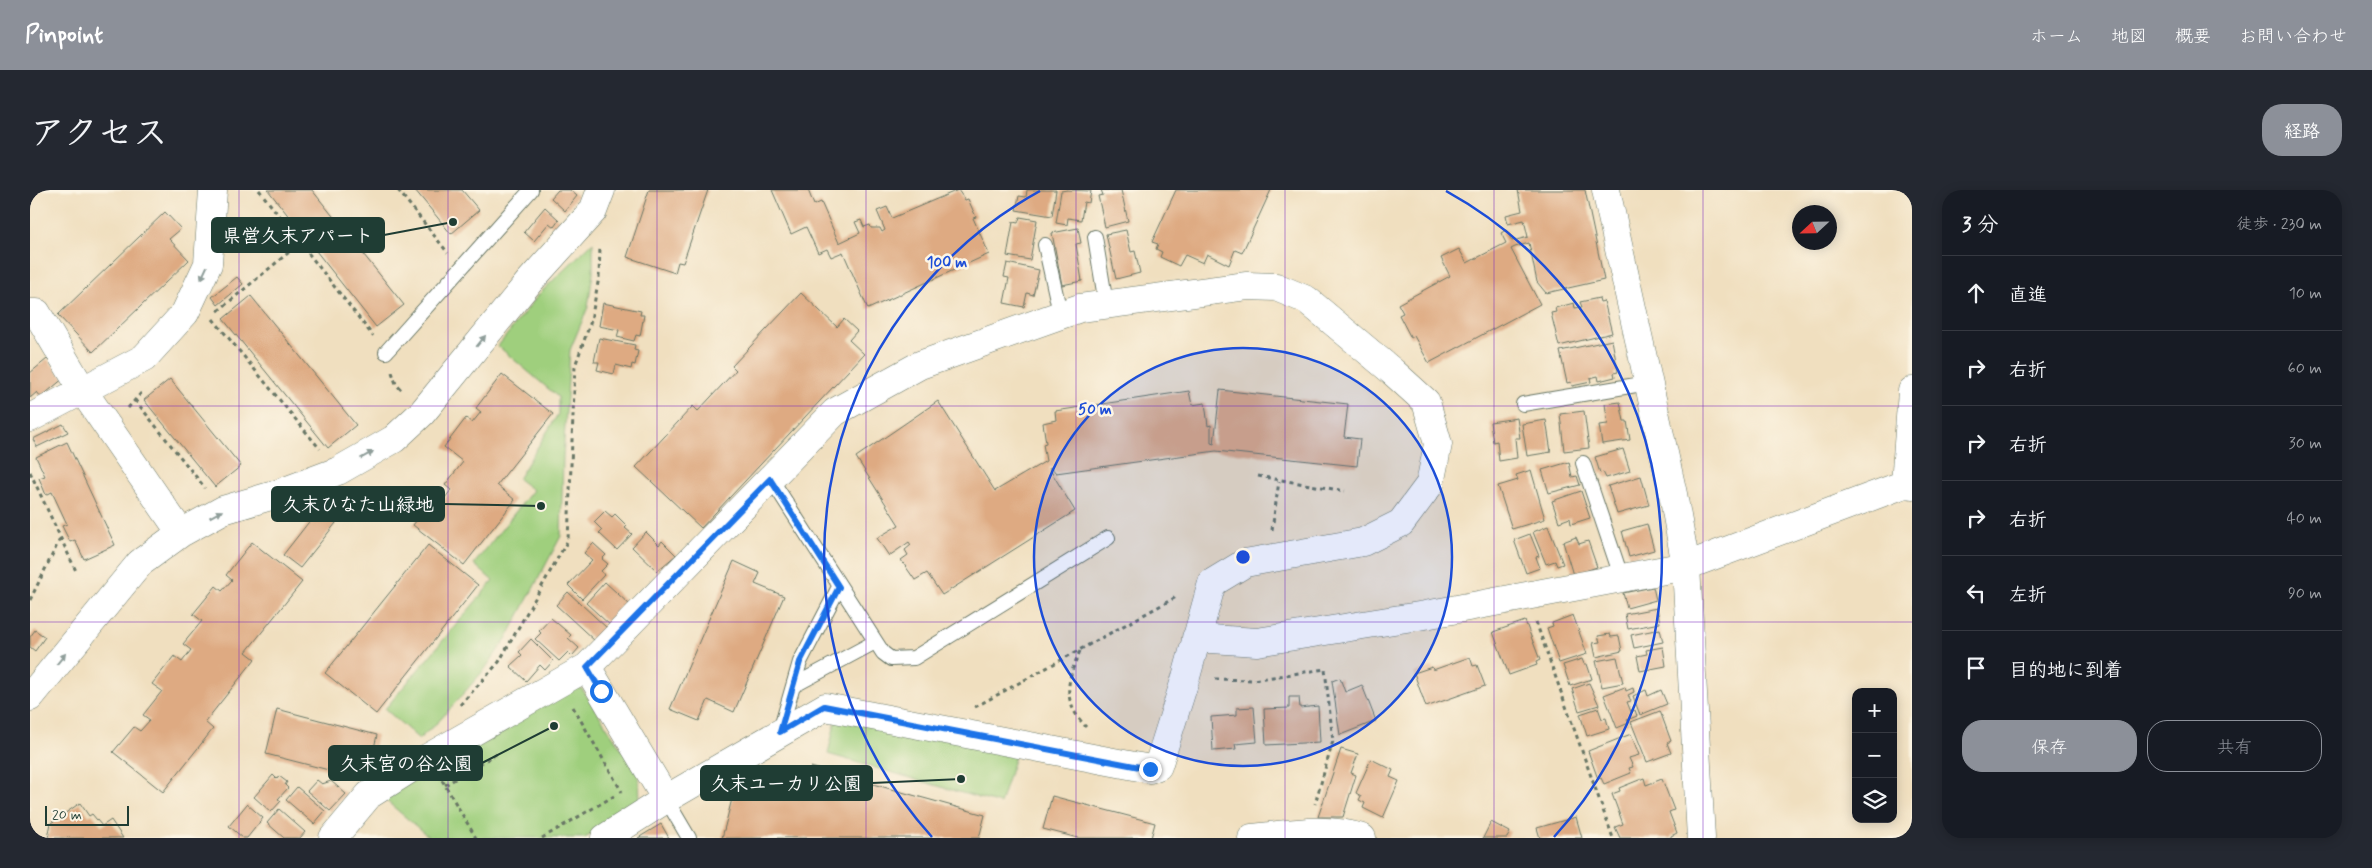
<!DOCTYPE html>
<html lang="ja">
<head>
<meta charset="utf-8">
<style>
  :root { --surface:#171b24; --page:#242831; --text:#f1f3f6; --muted:#9ea1a6; --line:#363941; --accent:#8c9099 }
  body { margin:0; font-family:Mynerve,"Klee One",sans-serif; background:var(--page); color:var(--text) }
  .controls { position:absolute; right:15px; bottom:15px; display:grid; overflow:hidden; border-radius:10px; box-shadow:0 2px 12px #0003 }
  .controls button { width:45px; height:45px; display:grid; place-items:center; padding:0; border:0; border-bottom:1px solid var(--line); background:var(--surface); color:var(--text); font:25px sans-serif }
  .compass { position:absolute; left:1762px; top:15px; width:45px; height:45px; border-radius:50%; background:var(--surface); box-shadow:0 2px 12px #0003; rotate:248deg }
  .scale { position:absolute; left:15px; bottom:12px; width:84px; box-sizing:border-box; padding-left:5px; border:2px solid #1f3d34; border-top:0; font-size:14px; line-height:18px; white-space:nowrap; color:#1f3d34; -webkit-text-stroke:4px #fcf5e5; paint-order:stroke }
  .stop { position:absolute; width:15px; height:15px; margin:-11px; border:4px solid #1a73e8; border-radius:50%; background:#fff }
  .stop.end { background:#1a73e8; border-color:#fff; box-shadow:0 1px 5px #0008 }
  .list { margin:0; padding:0; list-style:none }
  h2 { display:flex; justify-content:space-between; align-items:center; height:65px; margin:0; padding:0 20px; font-size:21px }
  h2 small { font-size:16px; font-weight:400; color:var(--muted) }
  .list li { display:grid; grid-template-columns:32px 1fr auto; gap:15px; align-items:center; box-sizing:border-box; height:75px; padding:0 20px; border-top:1px solid var(--line) }
  .list b { display:block; font-size:19px; white-space:nowrap }
  .list em { font-size:16px; font-style:normal; color:var(--muted) }
  .actions { display:flex; gap:10px; padding:15px 20px }
  .actions a { flex:1; padding:11px 0; border:1px solid var(--accent); border-radius:20px; text-align:center; font-size:18px; color:var(--accent) }
  .actions .main { background:var(--accent); color:#fff }
  .icon { flex:none; width:28px; height:28px; fill:none; stroke:currentColor; stroke-width:2; stroke-linecap:round; stroke-linejoin:round }
  .map { position:relative; flex:none; width:1882px; height:648px; overflow:hidden; border-radius:20px }
  header { display:flex; align-items:center; gap:30px; box-sizing:border-box; height:70px; padding:0 25px; background:var(--accent); color:#fff }
  header strong { font-size:24px }
  nav { display:flex; gap:28px; margin-inline-start:auto; font-size:18px }
  .intro { display:flex; align-items:center; justify-content:space-between; box-sizing:border-box; height:120px; padding:0 30px }
  h1 { margin:0; font-size:35px }
  .button { padding:12px 22px; border-radius:20px; background:var(--accent); color:#fff; font-size:18px; font-weight:700 }
  main { display:flex; gap:30px; padding:0 30px }
  aside { flex:1; background:var(--surface); border-radius:20px; box-shadow:0 2px 12px #0003 }
  .map>svg:first-child { display:block }
</style>
</head>
<body>
<header>
<strong>Pinpoint</strong>
<nav><a>ホーム</a><a>地図</a><a>概要</a><a>お問い合わせ</a></nav>
</header>
<div class="intro"><h1>アクセス</h1><a class="button">経路</a></div>
<main>
<div class="map">
<svg width="1882" height="648" viewBox="0 0 1882 648">
  <rect width="100%" height="100%" fill="#fcf5e5"/>
  <filter id="ink" filterUnits="userSpaceOnUse"><feTurbulence type="fractalNoise" baseFrequency=".02" numOctaves="2"/><feDisplacementMap in="SourceGraphic" scale="10" xChannelSelector="R" yChannelSelector="G"/><feConvolveMatrix kernelMatrix="1 2 1 2 8 2 1 2 1" color-interpolation-filters="sRGB"/></filter>
  <filter id="wash" filterUnits="userSpaceOnUse"><feTurbulence type="fractalNoise" baseFrequency=".0096" numOctaves="4" result="noise"/><feDisplacementMap in="SourceGraphic" scale="20" xChannelSelector="R" yChannelSelector="G"/><feGaussianBlur stdDeviation="1.12" result="paint"/><feColorMatrix in="noise" values="0 0 0 0 0 0 0 0 0 0 0 0 0 0 0 0 0 1.4 0 .05"/><feComposite in="paint" operator="in"/></filter>
  <g filter="url(#wash)">
    <rect width="100%" height="100%" fill="#f0dfbf"/>
    <!-- green -->
    <path fill="#9fcf7d" stroke="#5f8658" d="M563,52V83L558,117L540,160L533,267L531,346L478,446L455,479L410,530L389,549L355,519L463,391L444,374L503,300L488,289L528,224V207L468,156L509,104Z
      M538,496L552,499L609,586L610,614L555,648H400L353,608Z
      M808,520L986,563L970,614L798,564Z"/>
    <g id="blocks">
      <!-- building -->
      <path fill="#deaa82" d="M238,0H282L374,115L346,137Z
        M385,0H432L449,20L421,44Z
        M528,0H540L547,6L535,21L521,8Z
        M619,0H678L653,73L648,72L645,83L597,67Z
        M742,0H778L784,15L791,12L809,53L830,43L825,32L831,30L834,37L840,35L841,38H850L852,42L855,40L847,21L857,17L862,28L928,0L935,10L938,9L946,27L943,28L959,64L838,119L813,62L801,67L797,59L788,63L776,37L761,44Z
        M997,0H1026L1022,26L986,20L989,6L996,7Z
        M1037,0L1061,1L1059,13L1054,12L1051,30L1038,28L1037,35L1026,33L1031,1Z
        M1071,0H1091L1098,31L1075,37L1068,6L1073,5Z
        M1146,0H1241L1212,63L1205,60L1199,75L1177,64L1173,73L1155,65L1149,76L1130,67L1132,62L1126,59L1128,54L1122,52Z
        M1488,0H1555L1574,90L1516,103L1507,92L1499,53L1485,57L1481,59L1510,114L1399,173L1384,146L1381,148L1369,125L1373,123L1368,114L1420,86L1411,68L1429,59L1437,73L1476,53L1471,43L1476,40L1482,51L1498,47L1494,30L1478,34L1476,25L1492,21Z
        M515,17L529,30L524,37L519,33L504,51L494,42Z
        M135,22L151,39L139,49L159,70L63,162L28,125Z
        M990,27L1007,30L1000,70L977,66L983,32L988,33Z
        M1048,38L1051,53L1046,54L1052,91L1032,95L1022,43Z
        M1096,40L1101,62L1105,61L1110,83L1086,89L1076,44Z
        M977,73L1009,80L1003,105L997,103L994,117L974,113L979,88L974,87Z
        M207,87L213,94L188,115L182,107Z
        M771,103L807,137L814,129L827,141L819,150L834,164L671,338L606,277L663,216L668,221L706,180L702,176Z
        M221,106L326,235L298,258L193,129Z
        M1569,108L1570,112L1574,111L1582,143L1529,156L1521,123L1526,122L1525,118L1544,113L1545,118L1552,117L1550,112Z
        M573,113L611,121L610,125H614L610,146L606,145L604,151L587,147L589,140L569,136Z
        M569,148L605,155L604,160L608,161L605,175L602,174L601,179L586,175L584,184L567,180L569,172H564Z
        M1582,150L1588,182L1584,183L1585,187L1569,191L1568,186L1560,188L1561,192L1542,196L1541,192L1537,193L1530,161Z
        M17,169L34,188L11,207L7,202L0,208V183Z
        M472,184L523,224L467,295L485,310L434,375L383,335L405,307L412,312L421,300L415,295L433,272L414,257L436,228L442,233L451,222L446,218Z
        M140,189L211,276L185,297L114,210Z
        M1190,200L1318,214L1314,247L1330,249L1327,276L1186,261L1026,283L1021,277L1019,278L1045,321L912,405L897,383L885,390L871,370L878,365L875,360L881,355L879,352L859,366L847,348L869,335L826,267L908,211L965,301L1016,271L1013,254L1016,253L1013,233L1026,230L1025,221L1159,201L1162,215L1175,213L1178,236L1181,235V253L1184,254Z
        M1590,212L1594,231H1597L1600,250L1572,254L1569,235L1578,234L1575,214Z
        M1554,221L1559,258L1534,261L1530,224Z
        M1487,228L1490,248H1485L1487,268L1469,271L1467,251L1463,252L1460,232Z
        M1516,230L1521,262L1497,266L1492,234Z
        M33,234L38,242L7,257L3,249Z
        M37,252L85,355L54,369L45,350L40,352L32,336L37,334L22,302L16,305L9,288L15,286L6,267Z
        M1593,259L1600,281L1576,288L1573,282L1570,283L1565,267Z
        M1539,272L1542,287L1547,286L1550,295L1519,303L1512,280Z
        M1501,280L1515,329L1482,339L1468,296L1488,290L1486,285Z
        M1611,286L1619,315L1587,324L1578,296Z
        M1551,301L1560,328L1541,334L1540,328L1529,332L1522,311Z
        M289,319L306,333L270,378L253,365Z
        M575,321L582,327L585,324L597,336L595,338L602,344L587,360L569,343L572,340L564,332Z
        M1617,334L1624,360L1599,367L1592,341Z
        M1518,336L1533,374L1527,376L1525,371L1516,374L1503,342Z
        M616,342L629,355L632,351L646,365L627,381L602,357Z
        M1500,344L1509,366L1506,367L1510,378L1496,383L1484,350Z
        M1546,347L1549,354L1558,351L1567,377L1543,385L1533,352Z
        M222,352L272,392L216,462L225,469L175,532L183,539L133,602L83,562L104,537L110,541L120,530L113,525L132,501L122,494L144,466L152,472L161,460L153,454L172,431L163,424L186,396L192,401L202,390L196,385Z
        M563,353L576,365L572,369L578,374L571,381L574,385L552,409L538,395L562,370L554,363Z
        M398,355L448,395L346,524L295,483Z
        M704,371L730,383L725,394L754,406L704,522L678,510L669,531L640,519Z
        M575,392L600,415L581,436L556,413Z
        M1623,397L1626,410L1597,418L1593,403Z
        M538,402L577,438L565,451L526,415Z
        M1627,418L1630,433L1598,439L1595,424Z
        M1543,425L1557,464L1529,473L1517,438L1523,436L1522,433Z
        M521,428L541,445L538,448L549,458L542,466L538,462L529,471L505,449L511,443L509,441Z
        M1495,431L1510,470L1506,472L1507,475L1479,485L1463,442Z
        M1630,439L1633,452L1604,458L1601,445Z
        M5,440L15,447L5,461L0,457V447Z
        M1580,444L1581,447L1589,446L1592,461L1566,467L1563,453L1570,452L1568,446Z
        M501,449L523,471L515,480L510,475L496,491L480,476L492,465L489,462Z
        M1633,457L1636,476L1610,481L1607,466L1617,464L1616,460Z
        M1440,467L1443,476L1447,475L1455,496L1396,517L1384,483L1402,477L1403,480Z
        M1587,467L1593,493L1572,497L1566,471Z
        M1552,469L1554,474H1557L1562,489L1540,496L1533,475Z
        M1310,488L1315,502L1332,495L1346,531L1310,545L1302,491Z
        M1559,493L1569,515L1549,521L1542,499Z
        M1595,497L1596,501L1603,498L1604,502L1598,505L1601,511L1597,512L1601,522L1605,520L1607,526L1597,530L1599,533L1587,538L1574,505Z
        M1616,500L1618,506L1631,500L1637,514L1610,525L1603,506Z
        M1259,507H1269L1270,518L1288,516L1290,552L1236,555L1234,519L1259,518Z
        M1224,517L1227,552L1205,554L1206,559L1183,561L1181,527L1207,525V518Z
        M1568,518L1572,529L1576,528L1579,539L1557,546L1550,524Z
        M247,519L347,545L342,567L336,565L330,588L236,564Z
        M1630,521L1641,551L1637,553L1641,563L1617,572L1601,532Z
        M1601,544L1609,565L1599,568L1603,577L1599,578L1601,583L1574,594L1571,588L1568,589L1558,561Z
        M1311,559L1328,564L1321,583L1326,585L1313,627H1288Z
        M1341,569L1363,580L1360,587L1369,591L1353,628L1333,618L1335,613L1329,610L1331,606L1326,603Z
        M781,577L955,625L949,648H692L706,593L739,602L742,591L775,600Z
        M243,585L247,589L249,586L257,592L255,595L258,598L248,609L251,611L241,622L224,607Z
        M1614,588L1616,595L1632,589L1644,620L1639,622L1647,643L1641,646V648H1590L1585,637L1593,634L1582,604L1590,601L1589,598Z
        M287,590L292,594L301,591L316,604L300,621L277,601Z
        M267,597L295,621L284,634L256,610Z
        M1022,606L1125,633L1121,648H1048L1013,639Z
        M50,613L59,626L62,624L72,636L81,630L93,648H18L21,633Z
        M217,614L233,628L217,648H213L199,636Z
        M249,619L275,642L270,648H254L237,633Z
        M1546,627L1552,648H1510L1507,638Z
        M1461,632L1480,642L1477,648H1453Z
        M631,634L639,648H608Z"/>
    </g>
  </g>
  <g filter="url(#ink)">
    <use href="#blocks" fill-opacity="0" stroke="#687665" stroke-width="1"/>
    <g fill="none" stroke-linecap="round" stroke-linejoin="round">
      <!-- service casing -->
      <g stroke="#687665" stroke-width="16">
        <path id="service" d="M1065,47L1076,114
          M1015,55L1030,123
          M356,162L501,0
          M1493,214L1618,193
          M1553,273L1592,389
          M741,289L853,463L861,469L884,468L1078,348
          M763,496L845,452
          M750,541L770,472L809,397
          M636,609L659,648"/>
      </g>
      <!-- minor casing -->
      <g stroke="#687665" stroke-width="29">
        <path id="minor" d="M0,123H7L53,201L151,343
          M0,228L114,168L155,123L178,74L183,0
          M1875,294L1882,201
          M1166,448L1227,452L1395,425L1656,376L1875,294L1882,295
          M557,477L636,609
          M0,507L110,373L151,343L193,320L244,305L308,281L364,249L392,223L499,92L563,21L571,0
          M303,648L339,605L399,567L557,477L805,222L890,175L1050,118L1217,96L1246,97L1277,110L1363,182L1396,212L1408,254L1400,294L1371,333L1333,352L1215,373L1182,393L1156,487L1128,576L1120,579L795,517L636,609L575,648
          M1222,648C1259,644 1296,636 1332,648"/>
      </g>
      <!-- tertiary casing -->
      <g stroke="#687665" stroke-width="29">
        <path id="tertiary" d="M1576,0L1643,304L1656,376L1671,648"/>
      </g>
      <!-- path -->
      <path stroke="#687665" stroke-width="3" stroke-dasharray="4 4" stroke-linecap="butt" d="M229,0L343,146
        M368,0L418,63
        M188,121L270,53
        M183,129L290,259
        M362,182L366,194L373,202
        M105,210L175,298
        M98,218L112,202
        M0,282L46,381
        M1228,286L1315,301
        M1242,340L1249,291
        M0,410L30,349
        M1506,432L1583,648
        M1050,461C1036,492 1032,511 1056,537
        M1185,489L1223,490L1295,479L1303,551L1285,614
        M430,515L469,472L538,350L545,176L561,131L569,87L570,56
        M543,517L592,602
        M945,517L1148,406
        M412,590L446,648
        M415,595L468,563
        M512,648L584,606"/>
      <!-- service -->
      <use href="#service" stroke="#fff" stroke-width="14"/>
      <!-- minor -->
      <use href="#minor" stroke="#fff" stroke-width="28"/>
      <!-- tertiary -->
      <use href="#tertiary" stroke="#fff" stroke-width="28"/>
    </g>
    <!-- one-way arrows -->
    <defs><path id="oneway-solid" d="M-6-.8H1V-3.2L6.5 0L1 3.2V.8H-6Z" transform="scale(1.25)"/></defs>
    <g fill="#8f9e9a">
      <use href="#oneway-solid" transform="translate(174 83) rotate(115)"/>
      <use href="#oneway-solid" transform="translate(451 151) rotate(-51)"/>
      <use href="#oneway-solid" transform="translate(337 265) rotate(-29)"/>
      <use href="#oneway-solid" transform="translate(186 324) rotate(-28)"/>
      <use href="#oneway-solid" transform="translate(31 469) rotate(-51)"/>
    </g>
  </g>
  <g fill="none" stroke-linecap="round" stroke-linejoin="round" filter="url(#ink)">
    <!-- route -->
    <path stroke="#1a73e8" stroke-width="6" d="M571,501L557,477L740,289L809,397L770,472L750,542L794,516L1120,579"/>
  </g>
  <!-- grid -->
  <path fill="none" stroke="#7b2cbf" stroke-width="1" stroke-opacity="0.55" d="M209,0V648M418,0V648M627,0V648M836,0V648M1046,0V648M1255,0V648M1464,0V648M1673,0V648M0,216H1882M0,432H1882"/>
  <!-- distance rings -->
  <circle cx="1213" cy="367" r="209" fill="#1d4ed8" fill-opacity=".12"/>
  <g fill="none" stroke="#1d4ed8" stroke-width="2.5">
    <circle cx="1213" cy="367" r="209"/>
    <path d="M902 647A418 418 0 0 1 1010 1M1416 1A418 418 0 0 1 1524 647"/>
  </g>
  <circle cx="1213" cy="367" r="8" fill="#1d4ed8" stroke="#fcf5e5" stroke-width="2.5"/>
  <g font-size="15" text-anchor="middle" font-weight="bold" fill="#1d4ed8" stroke="#fcf5e5" stroke-width="5" stroke-linejoin="round" paint-order="stroke">
    <text x="917" y="77">100 m</text>
    <text x="1065" y="224">50 m</text>
  </g>
  <!-- callouts -->
  <path fill="none" stroke="#1f3d34" stroke-width="2" d="M423 32L354 45M511 316L414 314M524 536L452 573M931 589L842 593"/>
  <g fill="#1f3d34" stroke="#fcf5e5" stroke-width="2">
    <circle cx="423" cy="32" r="5"/>
    <circle cx="511" cy="316" r="5"/>
    <circle cx="524" cy="536" r="5"/>
    <circle cx="931" cy="589" r="5"/>
  </g>
  <g fill="#1f3d34" stroke="#1f3d34" stroke-width="2">
    <rect x="182" y="28" width="172" height="34" rx="5"/>
    <rect x="242" y="297" width="172" height="34" rx="5"/>
    <rect x="299" y="556" width="153" height="34" rx="5"/>
    <rect x="671" y="576" width="171" height="34" rx="5"/>
  </g>
  <g font-size="19" text-anchor="middle" font-weight="bold" fill="#fff">
    <text x="268" y="52">県営久末アパート</text>
    <text x="328" y="321">久末ひなた山緑地</text>
    <text x="376" y="580">久末宮の谷公園</text>
    <text x="756" y="600">久末ユーカリ公園</text>
  </g>
</svg>
<div class="controls">
<button>+</button>
<button>−</button>
<button><svg class="icon" aria-label="layers" viewBox="0 0 24 24"><path d="M12 4l9 5-9 5-9-5zM3 14l9 5 9-5"/></svg></button>
</div>
<svg class="compass" viewBox="-18 -18 36 36"><path d="M0-13l5 13h-10z" fill="#e53935"/><path d="M0 13l5-13h-10z" fill="#9ea1a6"/></svg>
<div class="scale">20 m</div>
<div class="stop" style="left:571px;top:501px"></div>
<div class="stop end" style="left:1120px;top:579px"></div>
</div>
<aside>
<h2>3 分<small>徒歩 · 230 m</small></h2>
<ul class="list">
<li><svg class="icon" aria-label="ahead" viewBox="0 0 24 24"><path d="M12 20V5M6 11l6-6 6 6"/></svg><div><b>直進</b></div><em>10 m</em></li>
<li><svg class="icon" aria-label="right" viewBox="0 0 24 24"><path d="M7 20v-9h11M14 6l5 5-5 5"/></svg><div><b>右折</b></div><em>60 m</em></li>
<li><svg class="icon" aria-label="right" viewBox="0 0 24 24"><path d="M7 20v-9h11M14 6l5 5-5 5"/></svg><div><b>右折</b></div><em>30 m</em></li>
<li><svg class="icon" aria-label="right" viewBox="0 0 24 24"><path d="M7 20v-9h11M14 6l5 5-5 5"/></svg><div><b>右折</b></div><em>40 m</em></li>
<li><svg class="icon" aria-label="left" viewBox="0 0 24 24"><path d="M17 20v-9H6M10 6l-5 5 5 5"/></svg><div><b>左折</b></div><em>90 m</em></li>
<li><svg class="icon" aria-label="arrive" viewBox="0 0 24 24"><path d="M6 21V4h12l-3 4 3 4H6"/></svg><div><b>目的地に到着</b></div></li>
</ul>
<div class="actions"><a class="main">保存</a><a>共有</a></div>
</aside>
</main>
</body>
</html>
